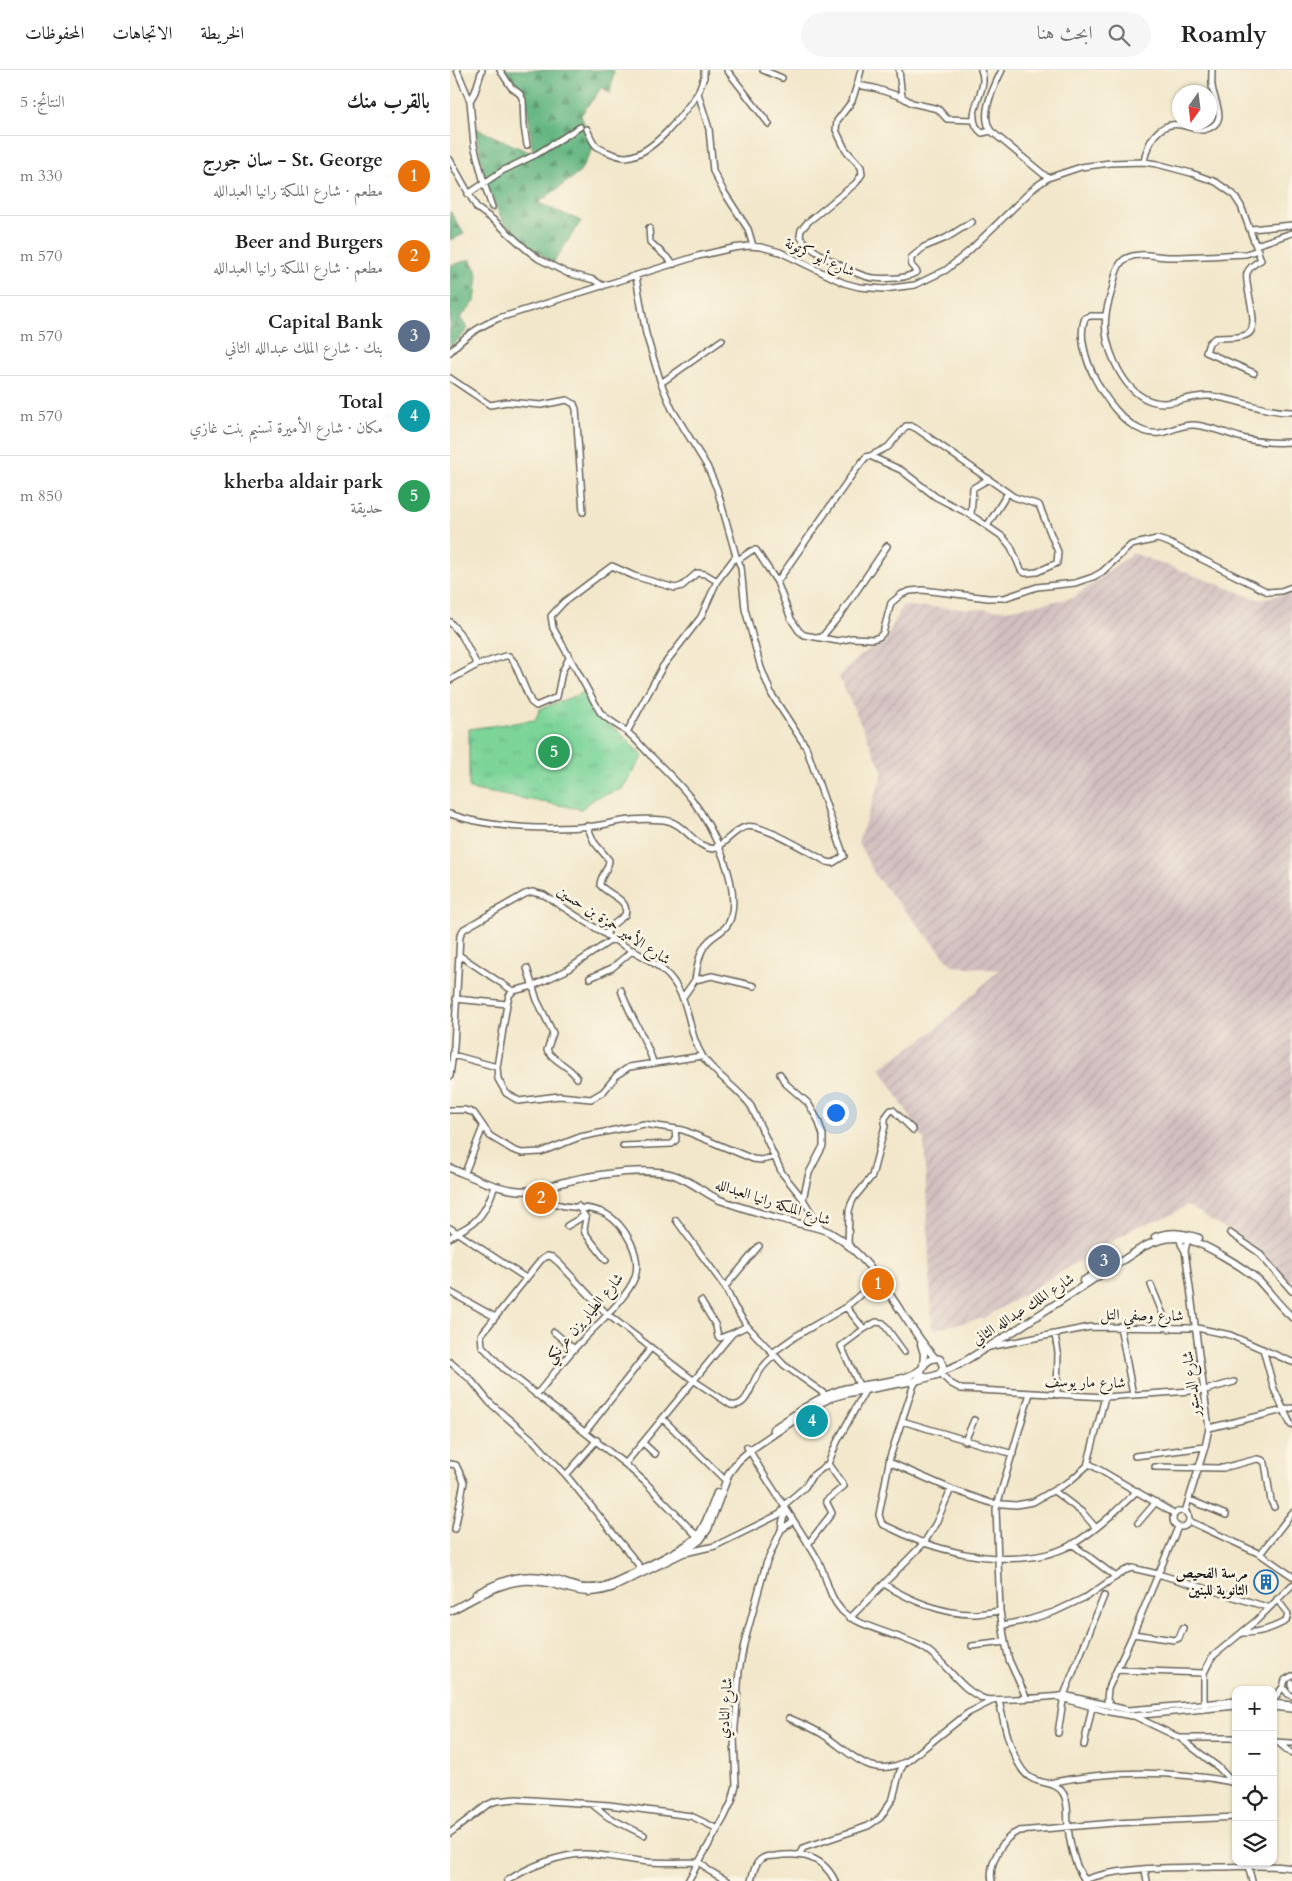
<!DOCTYPE html>
<html lang="ar">
<head>
<meta charset="utf-8">
<style>
  :root { --surface:#fff; --page:#f6f6f6; --text:#222; --muted:#767676; --line:#e0e0e0; --accent:#1a73e8 }
  body { margin:0; font-family:Cardo,Amiri,serif; background:var(--page); color:var(--text); direction:rtl }
  .controls { position:absolute; right:15px; bottom:15px; display:grid; overflow:hidden; border-radius:10px; box-shadow:0 1px 4px #0004 }
  .controls button { width:45px; height:45px; display:grid; place-items:center; padding:0; border:0; border-bottom:1px solid var(--line); background:var(--surface); color:var(--text); font:25px sans-serif }
  .compass { position:absolute; left:722px; top:15px; width:45px; height:45px; border-radius:50%; background:var(--surface); box-shadow:0 1px 4px #0004; rotate:194deg }
  .you { position:absolute; left:385px; top:1042px; width:18px; height:18px; margin:-12px; border:4px solid #fff; border-radius:50%; background:#1a73e8; box-shadow:0 0 0 8px #1a73e833 }
  .badge { display:grid; place-items:center; width:32px; height:32px; border-radius:50%; background:var(--accent); color:#fff; font-size:16px; font-weight:700 }
  .pin { position:absolute; translate:-50% -50%; border:2px solid #fff; box-shadow:0 1px 5px #0006 }
  .list { margin:0; padding:0; list-style:none }
  h2 { display:flex; justify-content:space-between; align-items:center; height:65px; margin:0; padding:0 20px; font-size:21px }
  h2 small { font-size:16px; font-weight:400; color:var(--muted) }
  .list li { display:grid; grid-template-columns:32px 1fr auto; gap:15px; align-items:center; box-sizing:border-box; height:80px; padding:0 20px; border-top:1px solid var(--line) }
  .list b { display:block; font-size:19px; white-space:nowrap }
  .list p { margin:0; font-size:16px; white-space:nowrap; color:var(--muted) }
  .list em { font-size:16px; font-style:normal; color:var(--muted) }
  .icon { flex:none; width:28px; height:28px; fill:none; stroke:currentColor; stroke-width:2; stroke-linecap:round; stroke-linejoin:round }
  .map { position:relative; flex:none; width:842px; height:1811px; overflow:hidden; direction:ltr }
  header { display:flex; align-items:center; gap:30px; box-sizing:border-box; height:70px; padding:0 25px; background:var(--surface); border-bottom:1px solid var(--line) }
  header strong { font-size:24px }
  nav { display:flex; gap:28px; margin-inline-start:auto; font-size:18px }
  .search { width:350px; height:45px; background:var(--page); display:flex; align-items:center; gap:12px; box-sizing:border-box; padding:0 18px; border-radius:28px; color:var(--muted); font-size:19px }
  main { display:flex }
  aside { flex:1; background:var(--surface) }
  .map>svg:first-child { display:block }
</style>
</head>
<body>
<header>
<strong>Roamly</strong>
<div class="search"><svg class="icon" aria-label="search" viewBox="0 0 24 24"><circle cx="10" cy="10" r="6"/><path d="M15 15l6 6"/></svg>ابحث هنا</div>
<nav><a>الخريطة</a><a>الاتجاهات</a><a>المحفوظات</a></nav>
</header>
<main>
<div class="map">
<svg width="842" height="1811" viewBox="0 0 842 1811">
  <defs>
    <pattern id="industrial-furrows" width="10" height="10" patternUnits="userSpaceOnUse" patternTransform="scale(1.25)"><rect width="10" height="10" fill="#d2bfbf"/><path d="M-1 1l2-2M0 10L10 0M9 11l2-2" fill="none" stroke="#b4a4a4"/></pattern>
    <pattern id="grass-tufts" width="24" height="20" patternUnits="userSpaceOnUse" patternTransform="scale(1.25)"><rect width="24" height="20" fill="#7bd499"/><path d="M3 7l-1-3M5 7V3M7 7l1-3M15 17l-1-3M17 17v-4M19 17l1-3" fill="none" stroke="#6ab583"/></pattern>
    <pattern id="forest-firs" width="22" height="20" patternUnits="userSpaceOnUse" patternTransform="scale(1.25)"><rect width="22" height="20" fill="#64b681"/><path d="M5 1l3.5 6h-7zM16 11l3.5 6h-7z" fill="#529369"/></pattern>
  </defs>
  <rect width="100%" height="100%" fill="#fcf5e5"/>
  <filter id="ink" filterUnits="userSpaceOnUse"><feTurbulence type="fractalNoise" baseFrequency=".02" numOctaves="2"/><feDisplacementMap in="SourceGraphic" scale="10" xChannelSelector="R" yChannelSelector="G"/><feConvolveMatrix kernelMatrix="1 2 1 2 8 2 1 2 1" color-interpolation-filters="sRGB"/></filter>
  <filter id="wash" filterUnits="userSpaceOnUse"><feTurbulence type="fractalNoise" baseFrequency=".0096" numOctaves="4" result="noise"/><feDisplacementMap in="SourceGraphic" scale="20" xChannelSelector="R" yChannelSelector="G"/><feGaussianBlur stdDeviation="1.12" result="paint"/><feColorMatrix in="noise" values="0 0 0 0 0 0 0 0 0 0 0 0 0 0 0 0 0 1.4 0 .05"/><feComposite in="paint" operator="in"/></filter>
  <g filter="url(#wash)">
    <rect width="100%" height="100%" fill="#f2e7cb"/>
    <!-- industrial -->
    <path fill="url(#industrial-furrows)" d="M683,483L811,530L842,521V1218L814,1191L802,1175L737,1135L723,1144L686,1157L534,1248L482,1260L474,1070L430,998L482,962L549,900L503,896L426,807L408,772L433,702L389,607L408,587L435,571L452,536L556,540L623,528Z"/>
    <!-- grass -->
    <path fill="url(#grass-tufts)" stroke="#4c785a" d="M135,622L145,641L150,648L166,659L193,686L172,719L145,728L131,739L19,719V659L85,650L90,639Z"/>
    <!-- forest -->
    <path fill="url(#forest-firs)" stroke="#40694e" d="M55,0H164L160,24L152,17L131,45L143,79L129,103L88,133L131,151L103,193L71,170L54,153L37,118L25,58L83,84L77,33Z
      M0,141L14,164L0,170Z
      M20,189L28,204L25,232L10,248L18,259L0,278V196Z"/>
  </g>
  <g filter="url(#ink)">
    <g fill="none" stroke-linecap="round" stroke-linejoin="round">
      <!-- minor casing -->
      <g stroke="#676359" stroke-width="8">
        <path id="minor" d="M7,0L20,31L24,75L34,113L42,137
          M50,0L61,17L70,24L73,30L74,56L77,75
          M254,0V7L248,23L259,59L263,101L274,122L298,159L303,176
          M277,0L319,54
          M313,0L332,8
          M411,0L407,15L424,18L452,27
          M449,0L452,27L462,33L488,39L497,49L523,50
          M531,0C541,21 510,45 532,63L541,61
          M552,0C544,17 529,44 541,61L598,108
          M407,15L402,31L387,51L386,60L395,79L411,97L412,104L406,113L358,152L351,160L350,166C356,180 409,207 424,208C436,209 456,209 467,202L461,195V188L474,177L496,168L522,152
          M20,31L25,22L32,0
          M137,59C144,75 144,77 160,83C165,85 171,87 176,87C203,85 233,44 248,23
          M0,90L27,138L46,152L77,180L89,189L117,203L144,210L153,216
          M694,92C697,73 708,51 731,55C738,56 745,60 753,60C778,54 767,37 763,21C761,14 762,7 762,0
          M18,124L52,101L87,84L130,57
          M199,158L200,172L224,194
          M801,159L842,155
          M806,175L842,163
          M808,180L796,184C771,185 746,187 720,187C706,187 688,181 675,189C667,194 665,207 663,216C661,225 657,235 656,245C652,272 670,315 694,328C719,341 736,324 760,326C789,329 812,342 842,342
          M656,246H640L635,248C622,280 659,345 689,359C715,371 722,354 744,355C759,356 775,363 789,367C807,373 824,373 842,372
          M0,282C14,266 30,256 49,248L248,186L283,178L299,176L311,177L330,182L394,213L409,217L434,219L465,215L496,200L519,181L585,117L598,108L631,97L660,93L694,92L707,94L741,103L766,112L783,124L791,136L811,190C805,193 800,196 797,203C793,215 813,259 796,265C787,269 775,267 765,268L759,273L756,282L804,303
          M0,308L40,335L57,332L91,335L117,330L124,334L126,339L133,442
          M211,313L272,270
          M521,445L523,418L539,409
          M537,456L556,426
          M288,490L301,481L306,480L327,512L404,402L416,387L420,386L451,400L486,427L521,445L553,467L561,477L571,500L575,503L587,502L607,493L608,482L589,435L564,427L467,359L461,356H456L438,377L420,386
          M327,512L341,549L349,561L354,565L388,571L402,568L423,569L429,567L433,563L441,533L452,524L460,521L473,520L538,528H554L587,517L625,513L643,507L652,502L681,475L707,469L717,472L818,522L831,521L842,517
          M0,552L12,566L27,595
          M371,568L391,544L437,476
          M0,610L27,595L55,586H59L64,592L81,632L86,636L107,627L112,602L119,588
          M177,662L213,596L251,547L267,511L286,486
          M0,744C42,759 101,760 145,756C154,755 163,752 172,751C185,749 200,749 214,750C234,752 243,776 263,779C275,774 283,761 295,757C311,752 362,784 377,792L383,793L394,786L356,677L322,625L311,598L295,539L291,497L286,486L267,419L257,396L222,339L211,313L196,264L186,207
          M137,756L144,772L159,790C159,800 150,805 150,815C158,825 180,829 175,845L160,857L156,865
          M9,885L63,921
          M77,898L87,930L103,963L97,980C105,993 119,995 127,1008
          M140,908L162,898L183,880
          M245,910C247,899 248,886 254,877C261,864 277,863 281,847C290,813 263,758 243,731C230,714 214,699 199,684C192,677 185,668 177,662C168,655 158,651 150,642L103,558L101,546L114,532L162,496L184,506L225,518L232,516L247,503L255,504L267,511
          M171,920C179,945 195,966 203,992
          M233,927L245,910L262,906L304,916
          M6,929L57,934L59,926L63,921L83,916L115,901L163,869
          M57,934L47,997L48,1009L56,1023L69,1031L109,1026L141,1029L153,1022L167,1005L179,997L252,986
          M3,985L47,997
          M330,1004L335,1013L358,1033L368,1050L373,1065V1076L359,1103L353,1129
          M0,1006L4,976L10,865L14,859L75,824L82,822L94,825C116,839 139,854 161,868C181,881 203,889 219,906C242,932 236,960 253,987C266,1006 287,1017 301,1036L332,1103L353,1129L371,1159
          M0,1040H15L24,1043L40,1066L63,1080L72,1083L91,1082L130,1067L194,1054L233,1060L303,1089L311,1090L324,1087
          M173,1076L222,1074L226,1070L225,1059
          M16,1100L33,1057
          M128,1136L136,1148L134,1159L135,1163L156,1190
          M226,1150L275,1217L284,1236L297,1256L334,1295L376,1325
          M117,1156L134,1146
          M0,1158L76,1208
          M780,1163L808,1182L842,1221
          M729,1165L731,1174L735,1181
          M0,1168C6,1162 13,1160 20,1155C34,1146 39,1131 45,1116
          M398,1176L399,1141L401,1134L404,1128L422,1106L435,1056V1048L441,1040H443L463,1060
          M701,1215L719,1259
          M275,1217L309,1176
          M0,1222L45,1247
          M251,1231L266,1256L268,1267L270,1268L283,1263
          M396,1237L414,1259L391,1276L409,1315
          M670,1256L683,1325
          M414,1259L426,1252L433,1253L454,1282
          M104,1262L124,1279
          M605,1265L608,1282L607,1325
          M539,1277L640,1257L747,1258L780,1265L842,1292
          M813,1279L824,1319L841,1355
          M322,1283L346,1266L396,1237L428,1209
          M0,1292L21,1310L40,1333L84,1371L116,1405L191,1498
          M471,1302L463,1317L440,1387L429,1445L432,1454C446,1460 460,1468 474,1473C518,1488 580,1498 623,1474C647,1460 667,1440 687,1421
          M490,1303L500,1313L511,1319L655,1327L755,1320L784,1312
          M86,1325C100,1309 112,1292 126,1277C142,1259 177,1229 185,1207C192,1185 175,1155 156,1144C139,1135 121,1140 104,1133L97,1116
          M213,1349L275,1410
          M452,1351L563,1384
          M759,1358L842,1338
          M136,1361L201,1278
          M515,1371L524,1350
          M193,1373L205,1384
          M297,1377C302,1384 306,1392 311,1400C330,1430 350,1459 368,1490C377,1507 378,1526 392,1541C408,1557 452,1565 474,1578C497,1592 509,1620 535,1629C540,1631 608,1627 614,1625L678,1640L786,1631
          M685,1386L755,1377
          M439,1392L501,1419L541,1433L566,1435L583,1432L620,1411L637,1396L655,1327
          M638,1393L725,1444
          M0,1394L6,1395L14,1412L5,1459
          M175,1394L277,1270L283,1263L297,1256
          M705,1397L773,1398L807,1389L812,1390L815,1393L821,1431L824,1437
          M116,1405L147,1370
          M604,1421L633,1443L646,1458
          M740,1430L776,1445
          M334,1435L355,1417L362,1406L378,1394L387,1372L416,1319
          M723 1449a8 8 0 1 1 16 0a8 8 0 1 1-16 0Z
          M735,1442L755,1377L759,1358L735,1181L738,1168
          M739,1451L810,1484L842,1506
          M688,1453L706,1432
          M331,1460L333,1449L337,1441
          M247,1466L195,1412L175,1394L53,1298L32,1276L31,1265L91,1190L97,1186L102,1187L109,1193L157,1244L243,1310L281,1335C298,1338 300,1315 308,1304C312,1297 318,1291 324,1286
          M358,1474L382,1443L376,1431L394,1416L378,1394
          M622,1474L666,1507
          M235,1483L265,1476L330,1444L335,1437
          M810,1484L842,1443
          M434,1514C459,1530 492,1544 523,1544C532,1544 541,1542 550,1541
          M400,1548L474,1473L486,1453L501,1419
          M553,1555L578,1550L604,1542L638,1526L674,1501L682,1498L708,1504L817,1537
          M792,1563C809,1563 821,1559 836,1551L838,1544L827,1529
          M683,1564L724,1570L729,1568L733,1558
          M522,1576L555,1572
          M667,1600L754,1603
          M842,1606L835,1610L833,1617L838,1624L842,1626
          M842,1613V1619
          M576,1627L559,1590L555,1572L550,1541L546,1439L580,1323
          M608,1627L660,1642L682,1646L786,1636
          M549,1630C553,1650 563,1701 583,1709C593,1714 606,1712 613,1723C619,1732 617,1747 618,1757C620,1774 625,1798 636,1811
          M823,1630L833,1617
          M823,1633L842,1635
          M754,1636V1603L762,1587L807,1550L842,1515
          M662,1637L657,1630L658,1619L683,1564L728,1457
          M823,1637L842,1639
          M682,1645L730,1668L768,1697L786,1716
          M339,1648C352,1654 366,1659 378,1668C404,1686 421,1708 455,1692
          M608,1663L614,1625L654,1526
          M730,1668H786
          M823,1672L842,1673
          M829,1673L842,1684
          M634,1675L642,1637
          M599,1713C661,1700 720,1700 782,1712
          M143,1735L158,1747L194,1765
          M0,1763L37,1735L46,1731L66,1729L159,1735L241,1746L268,1759
          M349,1785L353,1778L418,1756L430,1748L443,1728L450,1701L454,1694L518,1643L542,1631
          M797,1792L802,1811
          M695,1800L697,1811
          M634,1810C671,1796 725,1798 765,1797C791,1797 816,1794 842,1798
          M57,1811C78,1797 112,1783 137,1784C158,1785 179,1790 199,1792C216,1793 233,1792 250,1792L258,1800L277,1811
          M238,1811L274,1748L282,1731L286,1715L284,1668L286,1645L289,1601L294,1574L316,1494L331,1460L343,1451
          M301,1811C303,1804 304,1795 310,1790C315,1786 319,1786 325,1786C351,1782 373,1786 385,1811
          M542,1811C538,1794 553,1767 569,1761L664,1753L786,1747"/>
      </g>
      <!-- major casing -->
      <g stroke="#676359" stroke-width="9">
        <path id="major" d="M0,1098C20,1106 42,1117 64,1120C84,1123 100,1115 119,1111C137,1106 156,1104 175,1102C192,1101 216,1100 231,1108C245,1114 256,1124 270,1130C292,1138 316,1145 339,1151C352,1155 366,1156 379,1162C427,1188 450,1249 485,1288
          M705,1167C721,1161 734,1163 749,1168
          M633,1211L658,1195
          M471,1274L474,1284L473,1296
          M491,1302L510,1294L561,1263L693,1177C725,1160 744,1169 773,1186C785,1193 797,1200 808,1210C820,1222 828,1235 842,1247
          M323,1359C345,1345 365,1328 390,1320C412,1313 456,1313 471,1299
          M26,1524C55,1509 73,1501 106,1510C117,1513 128,1519 139,1518C144,1518 150,1518 155,1516C169,1511 236,1478 246,1468C256,1456 261,1438 267,1423
          M0,1541C26,1528 53,1509 83,1511C117,1513 130,1531 166,1516L233,1483L250,1470L258,1459L279,1403L288,1391L303,1378L365,1336L380,1328L398,1323L469,1310L487,1305L491,1302L493,1296L490,1289C481,1286 471,1295 471,1304L477,1308"/>
      </g>
      <!-- minor -->
      <use href="#minor" stroke="#fff" stroke-width="5"/>
      <!-- major -->
      <use href="#major" stroke="#fff" stroke-width="6"/>
    </g>
  </g>
  <!-- icons -->
  <defs>
    <g id="building-ring" transform="scale(1.25)"><circle r="9.5" fill="#fcf5e5" stroke="#1f6fb2" stroke-width="1.5"/><path d="M-4-6H4V6H1V3H-1V6H-4ZM-2.5-4.3h1.7v1.8h-1.7ZM.8-4.3h1.7v1.8H.8ZM-2.5-1h1.7V.8h-1.7ZM.8-1h1.7V.8H.8Z" fill="#1f6fb2"/></g>
  </defs>
  <g fill-rule="evenodd">
    <use href="#building-ring" x="816" y="1512"/>
  </g>
  <g text-anchor="middle" dominant-baseline="central" stroke-width="5" stroke-linejoin="round" paint-order="stroke">
    <!-- street labels -->
    <g font-size="15" fill="#1c1c1c" stroke="#fcf5e5">
      <text transform="translate(370 187) rotate(24)">شارع أبو كرتونة</text>
      <text transform="translate(164 855) rotate(33)">شارع الأمير حمزة بن حسين</text>
      <text transform="translate(323 1132) rotate(18)">شارع الملكة رانيا العبدالله</text>
      <text transform="translate(573 1239) rotate(-33)">شارع الملك عبدالله الثاني</text>
      <text transform="translate(692 1245) rotate(1)">شارع وصفي التل</text>
      <text transform="translate(134 1248) rotate(-50)">شارع الطيار يزن عرنكي</text>
      <text transform="translate(635 1312) rotate(1)">شارع مار يوسف</text>
      <text transform="translate(741 1314) rotate(-97)">شارع الدستور</text>
      <text transform="translate(275 1638) rotate(-86)">شارع النادي</text>
    </g>
    <!-- poi labels -->
    <g font-size="15" font-weight="bold" fill="#1c1c1c" stroke="#fcf5e5" text-anchor="end">
      <text x="798" y="1503">مرسة الفحيص<tspan x="798" dy="17">الثانوية للبنين</tspan></text>
    </g>
  </g>
</svg>
<div class="controls">
<button>+</button>
<button>−</button>
<button><svg class="icon" aria-label="locate" viewBox="0 0 24 24"><circle cx="12" cy="12" r="6"/><path d="M12 2v4M12 18v4M2 12h4M18 12h4"/></svg></button>
<button><svg class="icon" aria-label="layers" viewBox="0 0 24 24"><path d="M12 4l9 5-9 5-9-5zM3 14l9 5 9-5"/></svg></button>
</div>
<svg class="compass" viewBox="-18 -18 36 36"><path d="M0-13l5 13h-10z" fill="#e53935"/><path d="M0 13l5-13h-10z" fill="#767676"/></svg>
<div class="you"></div>
<div class="pin badge" style="left:428px;top:1214px;background:#e8710a">1</div>
<div class="pin badge" style="left:91px;top:1128px;background:#e8710a">2</div>
<div class="pin badge" style="left:654px;top:1191px;background:#5c6f8a">3</div>
<div class="pin badge" style="left:362px;top:1351px;background:#0f9aa8">4</div>
<div class="pin badge" style="left:104px;top:682px;background:#2e9e5b">5</div>
</div>
<aside>
<h2>بالقرب منك<small>النتائج: 5</small></h2>
<ul class="list">
<li><span class="badge" style="background:#e8710a">1</span><div><b>St. George - سان جورج</b><p>مطعم · شارع الملكة رانيا العبدالله</p></div><em>330 m</em></li>
<li><span class="badge" style="background:#e8710a">2</span><div><b>Beer and Burgers</b><p>مطعم · شارع الملكة رانيا العبدالله</p></div><em>570 m</em></li>
<li><span class="badge" style="background:#5c6f8a">3</span><div><b>Capital Bank</b><p>بنك · شارع الملك عبدالله الثاني</p></div><em>570 m</em></li>
<li><span class="badge" style="background:#0f9aa8">4</span><div><b>Total</b><p>مكان · شارع الأميرة تسنيم بنت غازي</p></div><em>570 m</em></li>
<li><span class="badge" style="background:#2e9e5b">5</span><div><b>kherba aldair park</b><p>حديقة</p></div><em>850 m</em></li>
</ul>
</aside>
</main>
</body>
</html>
